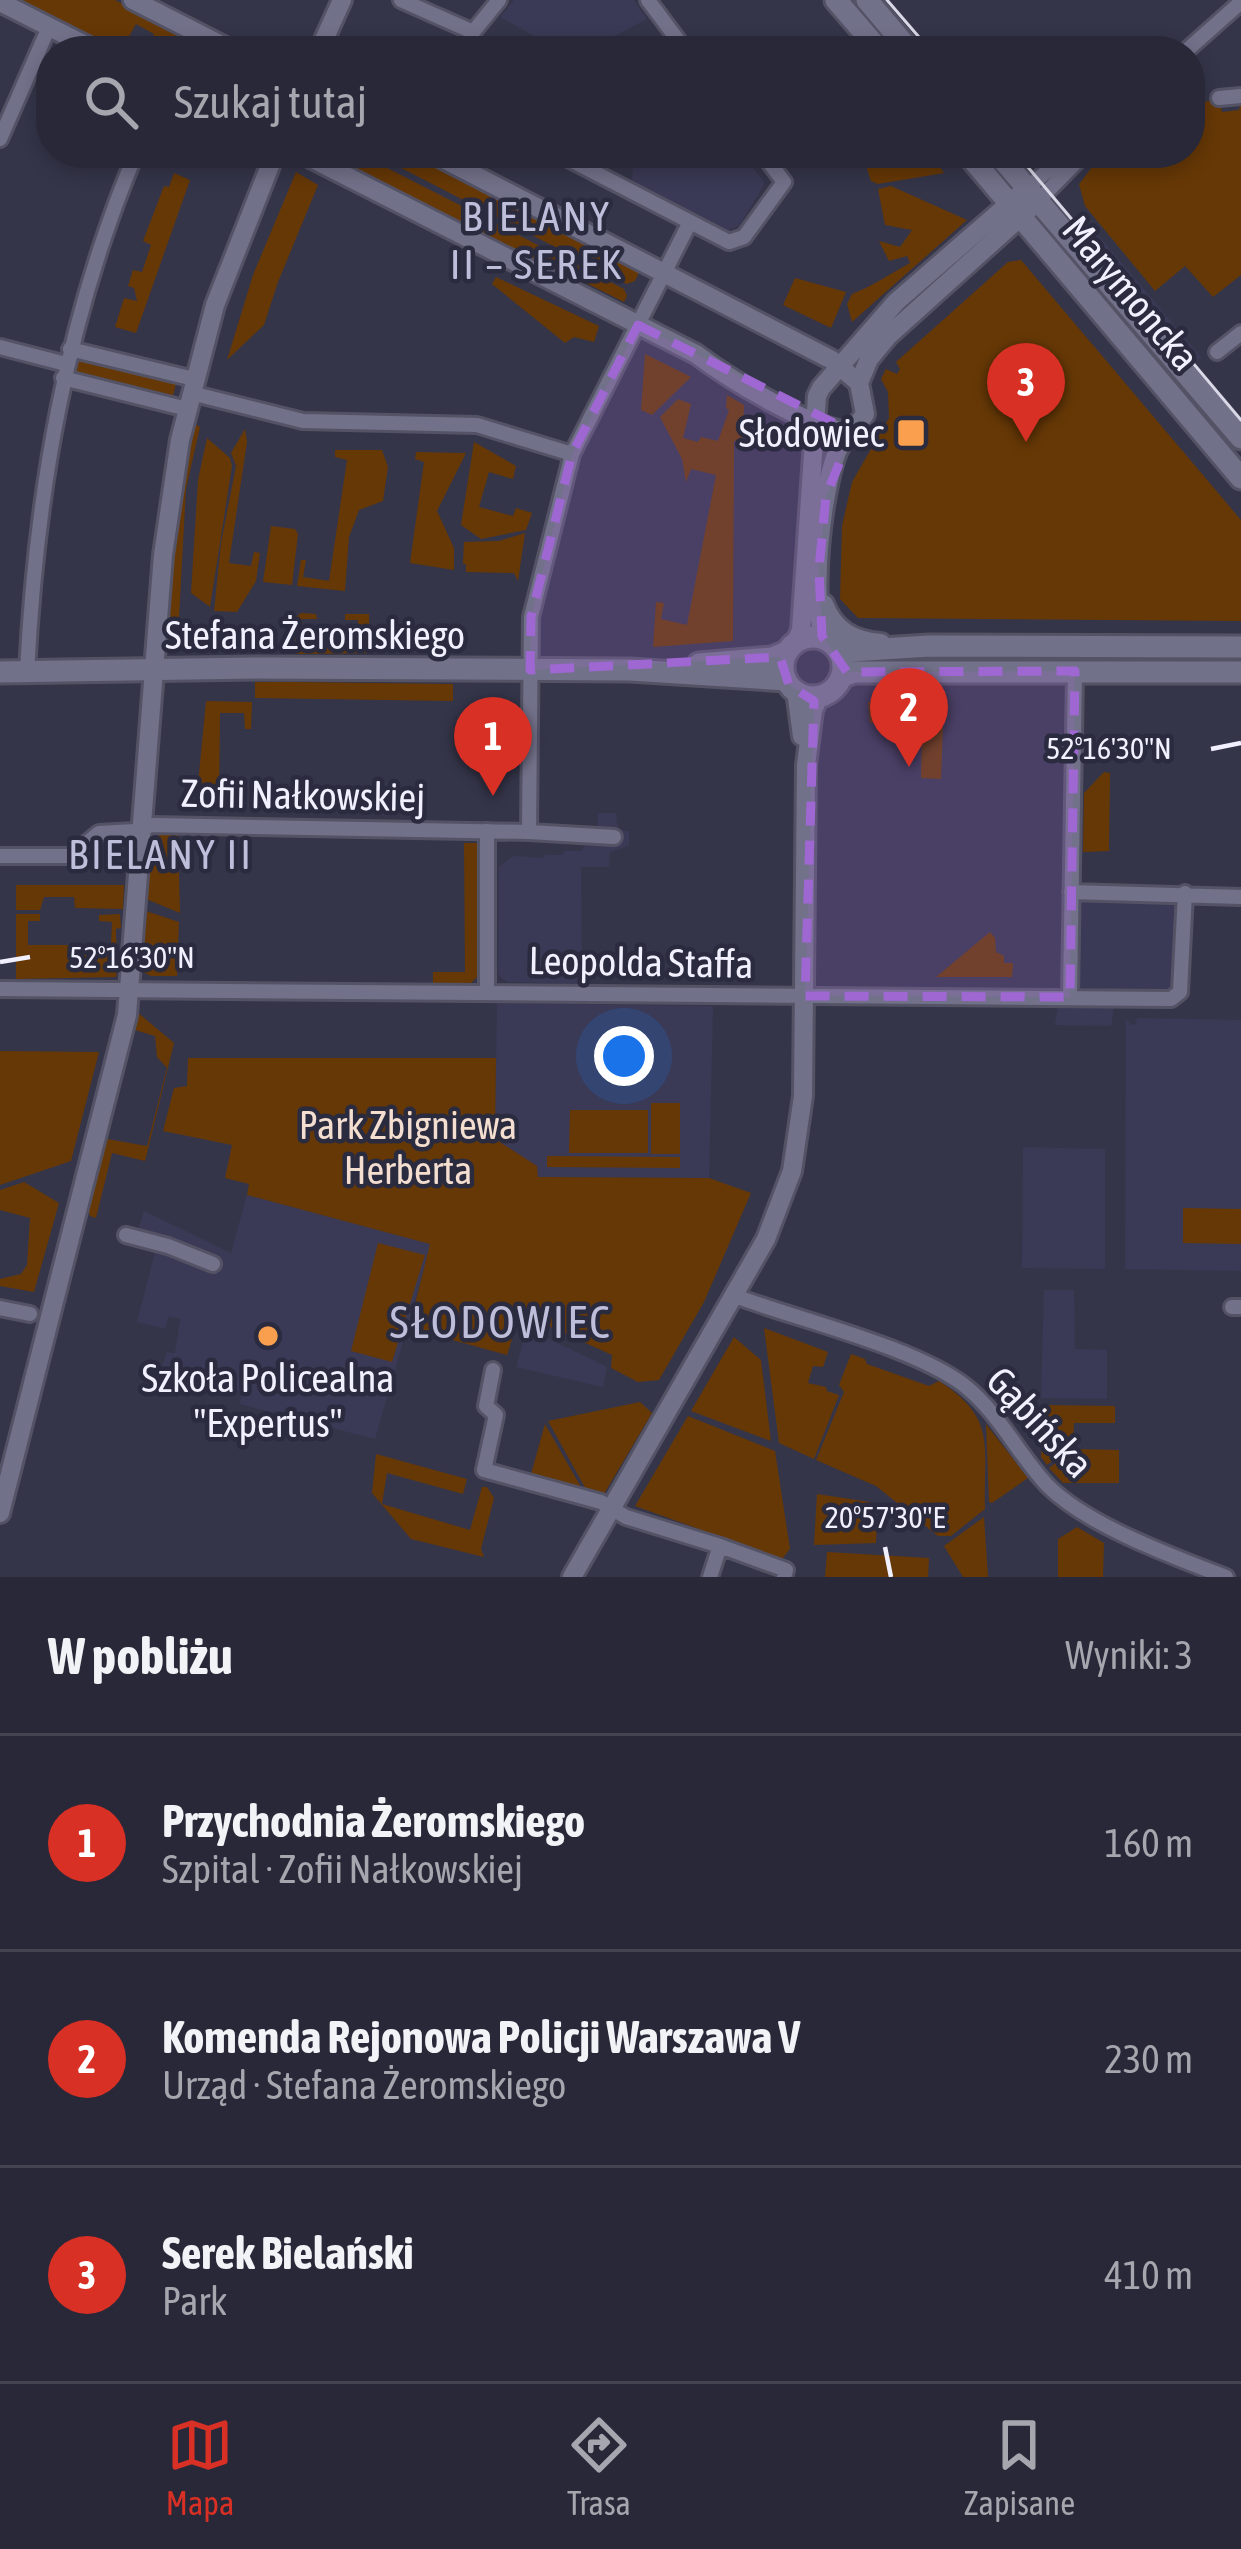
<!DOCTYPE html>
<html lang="pl">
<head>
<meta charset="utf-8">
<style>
  :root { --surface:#282838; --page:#303040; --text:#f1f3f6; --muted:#a5a6ae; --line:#444453; --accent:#d93025 }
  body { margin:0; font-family:"Asap Condensed",sans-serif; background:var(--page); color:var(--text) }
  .you { position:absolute; left:624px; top:1056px; width:42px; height:42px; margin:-30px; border:9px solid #fff; border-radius:50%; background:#1a73e8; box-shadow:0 0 0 18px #1a73e833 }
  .badge { display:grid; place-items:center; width:78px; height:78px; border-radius:50%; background:var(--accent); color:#fff; font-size:39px; font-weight:700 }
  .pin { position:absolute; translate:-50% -99px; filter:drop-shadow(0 3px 6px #0008) }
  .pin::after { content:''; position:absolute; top:63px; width:42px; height:36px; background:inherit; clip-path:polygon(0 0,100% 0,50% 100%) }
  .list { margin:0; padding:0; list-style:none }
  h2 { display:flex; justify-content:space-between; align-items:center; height:156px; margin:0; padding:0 48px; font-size:51px }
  h2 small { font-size:39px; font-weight:400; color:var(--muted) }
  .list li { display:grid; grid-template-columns:78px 1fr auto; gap:36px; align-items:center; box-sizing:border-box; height:216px; padding:0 48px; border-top:3px solid var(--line) }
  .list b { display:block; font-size:45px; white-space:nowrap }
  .list p { margin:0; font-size:39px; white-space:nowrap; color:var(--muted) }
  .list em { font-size:39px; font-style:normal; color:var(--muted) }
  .icon { flex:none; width:66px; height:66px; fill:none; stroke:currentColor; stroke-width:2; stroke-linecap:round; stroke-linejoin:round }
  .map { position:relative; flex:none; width:1241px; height:1577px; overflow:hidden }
  .search { position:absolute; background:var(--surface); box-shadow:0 6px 18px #0003; left:36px; right:36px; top:36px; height:132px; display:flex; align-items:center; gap:30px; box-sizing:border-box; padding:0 42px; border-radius:48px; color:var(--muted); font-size:45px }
  .sheet { height:804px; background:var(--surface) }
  nav { display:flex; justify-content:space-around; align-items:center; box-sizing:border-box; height:168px; border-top:3px solid var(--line); background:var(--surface); font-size:33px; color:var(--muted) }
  nav a { display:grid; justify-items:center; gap:6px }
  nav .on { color:var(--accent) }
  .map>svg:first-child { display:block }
</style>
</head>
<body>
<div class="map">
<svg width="1241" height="1577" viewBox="0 0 1241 1577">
  <rect width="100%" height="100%" fill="#35354a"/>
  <!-- built -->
  <path fill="#3b3a56" d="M514,0H634L647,19L609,39L560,50L500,17Z
    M634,153H741L765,183L739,226L728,230L632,182Z
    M1083,217L1202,358L1190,362L1073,225Z
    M598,813H616L618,830L629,831V846L610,852L609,867H581L582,984L507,982L498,974L499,867L513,856L544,858L545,855H563L564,851H581L598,824Z
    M1075,897L1176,898L1175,993L1116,995L1111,1026L1055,1025Z
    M497,1003L713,1006L709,1178L537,1177L495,1139Z
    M1137,1018L1241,1020V1271L1125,1269L1126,1019L1131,1025L1136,1024Z
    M1023,1147L1105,1149V1269L1022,1268Z
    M247,1195L431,1244L375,1439L240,1404L242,1392L161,1369L167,1352L175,1353L180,1319L169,1316L165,1329L137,1322L155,1252L133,1245L144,1211L231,1253Z
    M1044,1290H1074L1075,1349L1107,1350V1399L1041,1398Z
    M527,1328L607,1367L603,1387L516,1367Z"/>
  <!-- green -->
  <path fill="#663806" d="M13,0H115L216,51H146L154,34L136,24L122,49L113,51Z
    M1220,100L1222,112L1239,110L1241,102V275L1213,297L1185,266L1155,291L1085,206L1079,184L1103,153H1190V103Z
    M318,153H358L624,289L627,296L624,302L574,277L541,267Z
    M372,153H415L641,268L635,281L627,284Z
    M862,153H930L944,173L878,184L871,181Z
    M296,172L318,185L278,282L264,325L227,360L253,275Z
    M174,173L190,180L136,333L115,327L124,298L137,301L134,288L128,286L133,270L142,272L151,245L143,241L164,186L169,187Z
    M891,186L967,220L852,322L847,304L852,294C871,287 890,274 910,263L907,256L889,261L879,241L900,247L912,230L885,225L878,189Z
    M1021,260L1241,520V621L858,618L840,599L842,526L852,482L889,418L888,392L881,379L886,369L897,374L900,369L896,362L1008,262Z
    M496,277L599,326L594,342L574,337L565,343L492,284Z
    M795,278L846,292L831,328L783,305Z
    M645,354L691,377L652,415L641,410Z
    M79,357L177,379L172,400L75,376L72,370Z
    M727,395L744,405L743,441H734L733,641L653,647L656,602L664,603L661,619L687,625L716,475L691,469L686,482L682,459L660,417L678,399L691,404L683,438L698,442L701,437L718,441L729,410L726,408Z
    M193,423L200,427L186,489L179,618L172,637L166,642L181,480Z
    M245,429L247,442L229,563L251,566L254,552L260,553L256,581L237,612L214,611L221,543L236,466L231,453Z
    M207,438L230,458L232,466L210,607L191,593L198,480Z
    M474,442L516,466L513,479L489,472L479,507L513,516L516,508L532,513L526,530L481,539L461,525Z
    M335,450H382L388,467L383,501L359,510L349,537L345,591L297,586L301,560H306L303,577L329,581L347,460L335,457Z
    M416,452L466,453L437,511L454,548V570L410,563L424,462L415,459Z
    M271,526L295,529L298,534L292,585L263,582Z
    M525,533L518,581L514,573L466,572V564H463L464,542L499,541Z
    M301,613L316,614L317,619H302L303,643H357L358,620H345V614H369L370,653L296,654L295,618Z
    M295,682L453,684V701L255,698V682Z
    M882,700L875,710L925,709L934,700H944L941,779L921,778L922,724L870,723L868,702Z
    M206,701L252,702L251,729H245L244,713H220L219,807L196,805Z
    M1104,772L1110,773L1109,851L1083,852L1084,793Z
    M160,834H178L180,913L146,899L151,843Z
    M464,843H478L477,977L471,983H433V972H465Z
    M16,885H124L123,909L75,908L74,897H44L40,910H16Z
    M146,911L179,922L177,976H151L141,971Z
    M16,914H40V921H28V945H111L112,922L99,921V915L120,914L121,928L116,929C115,945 121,957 116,977L16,979Z
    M990,932L995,938L996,952L1004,956V963H1013L1012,977H936Z
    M136,1011L174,1043L145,1161L112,1153L96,1218L90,1216L88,1209L107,1139L147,1146L167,1068L157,1057L155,1036L135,1030Z
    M0,1051L99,1052L71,1161L0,1185Z
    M188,1058H496L495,1139L537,1166L538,1177L709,1178L751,1193L704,1302L659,1380L638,1382L611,1368L612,1355L520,1313L507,1355L409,1328L430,1244L247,1195L249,1184L225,1178L232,1145L163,1131L174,1088L187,1086Z
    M651,1103H680V1154H651Z
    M570,1110H648V1153H569Z
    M547,1156L680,1157V1168L547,1167Z
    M24,1182L59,1203L34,1292L0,1286V1279L21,1274L27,1265L30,1218L0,1210V1190Z
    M1183,1208L1241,1209V1244L1183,1243Z
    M378,1243L425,1255L392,1362L351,1351Z
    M764,1328L828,1352L823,1367L813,1366L808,1383L826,1387L827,1391L839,1395L814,1459L779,1443Z
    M734,1337L761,1360L771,1441L691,1411Z
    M851,1354L865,1359L867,1364L929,1386L939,1381C998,1419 983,1446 985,1509L951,1536H938L876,1486L816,1460L844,1392L839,1385Z
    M640,1402L652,1413L604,1494L588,1493L548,1421Z
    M1044,1405L1115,1406V1423H1074L1073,1445L1047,1465L1041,1457Z
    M688,1416L775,1451L790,1549L782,1559L635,1506Z
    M545,1424L581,1487L579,1490L531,1474Z
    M986,1424L1028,1478L992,1503L989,1502Z
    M1075,1449L1119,1450V1483H1063L1049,1468Z
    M376,1454L467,1479L463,1494L387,1473L382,1504L470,1530L482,1487H487L494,1498L481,1549L484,1557L411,1539L372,1493Z
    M817,1494L870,1502L869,1520L877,1521L876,1543L814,1545Z
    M984,1517L988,1577H963L944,1546Z
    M1077,1527L1104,1543L1103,1577H1058V1539Z
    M827,1552L929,1558L928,1577H825Z"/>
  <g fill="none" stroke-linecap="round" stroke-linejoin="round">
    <!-- minor casing -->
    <g stroke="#545366" stroke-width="20">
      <path id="minor" d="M401,0L473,32
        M648,0L686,51
        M473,32L499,0
        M1186,51L1241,2
        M1219,98L1241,96
        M0,139L49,27
        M557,153L729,242L744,237L784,182L762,153
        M1027,188L1069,153
        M1037,202L1085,153
        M0,347L66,364
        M70,349L194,379
        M1217,352L1241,333
        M63,378L187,409
        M191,393L303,421L477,425L572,454
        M27,672C36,493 66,319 136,153
        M487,831V993
        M529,832L531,617L572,454L690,222
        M0,856H71L99,833L135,831L152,825L529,832L614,837
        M1071,892L1241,897
        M0,989L1171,999L1180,992L1185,893
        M1070,997L1075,671
        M126,1235L168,1246L213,1264
        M735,1296C799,1320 915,1347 965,1386C999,1413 1018,1454 1047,1485C1086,1525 1174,1557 1226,1577
        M1232,1307H1241
        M0,1308L30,1314
        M493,1370L486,1406L496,1415L484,1470L601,1502L626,1517L720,1546L710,1577
        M720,1546L786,1570L784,1577"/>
    </g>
    <!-- tertiary casing -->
    <g stroke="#545366" stroke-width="24">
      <path id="tertiary" d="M133,0L233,51
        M0,2L97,51
        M319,51L342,0
        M301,153L696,354C728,378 813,431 852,432
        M432,153L832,360L859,383L865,414C857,427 843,437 837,452C822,490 808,604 826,640
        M859,383L869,359L888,336L1037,202
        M824,604C834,630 853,641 881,643
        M796,642L801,630L817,396L821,388L896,302L1027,188
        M796,691L802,736
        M0,1513L127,1015L163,555L180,440L215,305L275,153
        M572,1577L766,1239L792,1171L803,1096L806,765L813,710L820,695"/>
    </g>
    <!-- secondary casing -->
    <g stroke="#545366" stroke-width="27">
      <path id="secondary" d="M836,0L880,51
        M867,0L910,51
        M967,153L1241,478
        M997,153L1241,438
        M783 667a30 30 0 1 1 60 0a30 30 0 1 1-60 0Z
        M834,645L850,651L929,646L1241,647
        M699,664L772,658L787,652
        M0,672L255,668L630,670L786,680
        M841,677L854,672H1241"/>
    </g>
    <!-- minor -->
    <use href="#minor" stroke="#72718a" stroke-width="14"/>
    <!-- tertiary -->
    <use href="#tertiary" stroke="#72718a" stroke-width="18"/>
    <!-- secondary -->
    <use href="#secondary" stroke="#72718a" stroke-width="21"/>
    <!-- tram -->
    <path stroke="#d8d8e7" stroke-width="3" d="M887,0L931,51
      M1016,153L1241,420"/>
  </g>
  <!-- marked area -->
  <path fill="#9e67d2" fill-opacity="0.2" stroke="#9e67d2" stroke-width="9" stroke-dasharray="24 15" stroke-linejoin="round" d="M638,325L852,432L826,496L819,569L822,636L847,672L1075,671L1070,997L805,996L814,701L789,685L780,657L530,670L531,617L572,454Z"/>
  <!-- ticks -->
  <path fill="none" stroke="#f0f0fe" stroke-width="4.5" d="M1211,749L1241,743M0,962L30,957M885,1547L891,1577"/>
  <!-- markers -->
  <g fill="#fa9f4e" stroke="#2b2b40" stroke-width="4.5">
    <rect x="896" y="418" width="30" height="30" rx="6"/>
    <circle cx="268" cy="1336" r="12"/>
  </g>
  <g text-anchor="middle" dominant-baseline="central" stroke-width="9" stroke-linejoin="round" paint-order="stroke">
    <!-- street labels -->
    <g font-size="39" fill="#f0f0fe" stroke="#2b2b40">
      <text transform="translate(1131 293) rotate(50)">Marymoncka</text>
      <text x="315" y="635">Stefana Żeromskiego</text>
      <text transform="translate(303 795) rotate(1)">Zofii Nałkowskiej</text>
      <text transform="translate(641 962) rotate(1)">Leopolda Staffa</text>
      <text transform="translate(1040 1422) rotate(47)">Gąbińska</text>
    </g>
    <!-- poi labels -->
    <g font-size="39" fill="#f0f0fe" stroke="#2b2b40" text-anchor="end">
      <text x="884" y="433">Słodowiec</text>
      <text x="268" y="1378" text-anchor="middle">Szkoła Policealna<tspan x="268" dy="45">"Expertus"</tspan></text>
    </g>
    <!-- park labels -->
    <g font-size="39" fill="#f3decf" stroke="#2b2b40">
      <text x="408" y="1125">Park Zbigniewa<tspan x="408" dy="45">Herberta</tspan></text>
    </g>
    <!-- neighbourhood labels -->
    <g font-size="42" letter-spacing="3" fill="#bebeda" stroke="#2b2b40">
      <text x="537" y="216">BIELANY<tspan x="537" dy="48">II – SEREK</tspan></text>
      <text x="161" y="854">BIELANY II</text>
    </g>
    <!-- quarter labels -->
    <g font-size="45" letter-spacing="3" fill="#bebeda" stroke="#2b2b40">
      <text x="501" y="1322">SŁODOWIEC</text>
    </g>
  </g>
  <g font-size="30" text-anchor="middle" fill="#f0f0fe" stroke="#2b2b40" stroke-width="9" stroke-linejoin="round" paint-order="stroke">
    <text x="1109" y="759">52°16'30"N</text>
    <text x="132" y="968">52°16'30"N</text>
    <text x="885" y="1528">20°57'30"E</text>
  </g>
</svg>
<div class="you"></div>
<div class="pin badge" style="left:493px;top:796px">1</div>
<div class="pin badge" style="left:909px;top:767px">2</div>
<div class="pin badge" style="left:1026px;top:442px">3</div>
<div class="search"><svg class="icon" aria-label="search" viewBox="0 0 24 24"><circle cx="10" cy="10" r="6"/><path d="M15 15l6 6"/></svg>Szukaj tutaj</div>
</div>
<section class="sheet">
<h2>W pobliżu<small>Wyniki: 3</small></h2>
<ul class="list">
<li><span class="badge">1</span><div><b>Przychodnia Żeromskiego</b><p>Szpital · Zofii Nałkowskiej</p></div><em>160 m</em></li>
<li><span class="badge">2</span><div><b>Komenda Rejonowa Policji Warszawa V</b><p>Urząd · Stefana Żeromskiego</p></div><em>230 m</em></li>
<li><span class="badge">3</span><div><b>Serek Bielański</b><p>Park</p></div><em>410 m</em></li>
</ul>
</section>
<nav>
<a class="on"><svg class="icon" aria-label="map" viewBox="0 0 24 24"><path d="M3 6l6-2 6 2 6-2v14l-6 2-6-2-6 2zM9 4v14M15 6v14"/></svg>Mapa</a>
<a><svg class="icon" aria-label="directions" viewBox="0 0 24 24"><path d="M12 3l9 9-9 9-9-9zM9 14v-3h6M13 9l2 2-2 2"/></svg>Trasa</a>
<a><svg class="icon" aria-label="saved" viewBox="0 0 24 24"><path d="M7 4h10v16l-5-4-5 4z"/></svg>Zapisane</a>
</nav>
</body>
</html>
